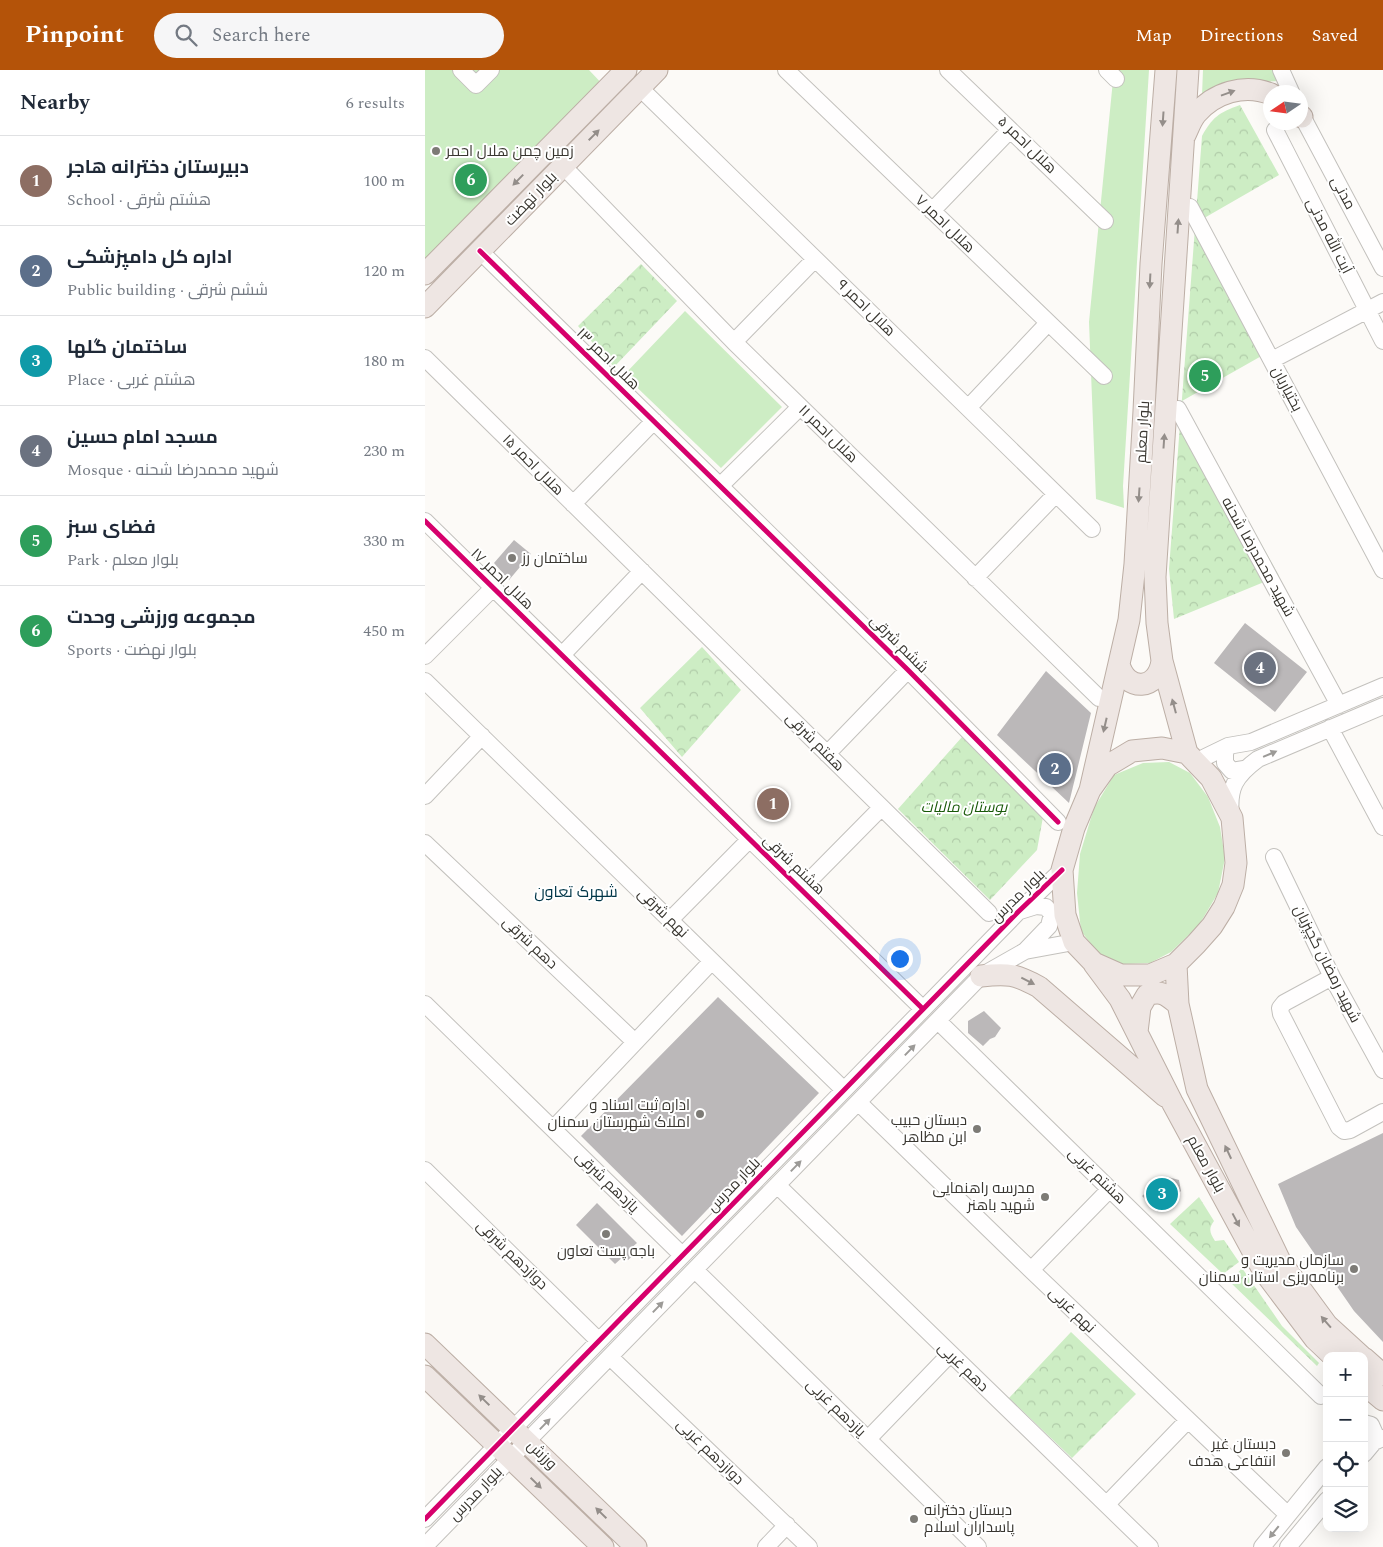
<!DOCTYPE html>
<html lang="en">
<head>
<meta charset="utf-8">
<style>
  :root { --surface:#fff; --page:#f6f6f7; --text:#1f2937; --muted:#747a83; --line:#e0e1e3; --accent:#b45309 }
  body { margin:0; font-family:Spectral,Cairo,serif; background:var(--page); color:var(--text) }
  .controls { position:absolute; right:15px; bottom:15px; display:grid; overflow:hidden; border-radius:10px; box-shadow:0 5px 20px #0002 }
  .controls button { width:45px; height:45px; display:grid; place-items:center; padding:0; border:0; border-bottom:1px solid var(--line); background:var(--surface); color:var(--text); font:25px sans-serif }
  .compass { position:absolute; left:838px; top:15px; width:45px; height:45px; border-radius:50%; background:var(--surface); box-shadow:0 5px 20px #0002; rotate:257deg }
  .you { position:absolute; left:474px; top:888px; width:18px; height:18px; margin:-12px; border:4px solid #fff; border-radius:50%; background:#1a73e8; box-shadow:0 0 0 8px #1a73e833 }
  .badge { display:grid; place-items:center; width:32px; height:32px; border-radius:50%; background:var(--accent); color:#fff; font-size:16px; font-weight:700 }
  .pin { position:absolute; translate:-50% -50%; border:2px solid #fff; box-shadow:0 1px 5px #0006 }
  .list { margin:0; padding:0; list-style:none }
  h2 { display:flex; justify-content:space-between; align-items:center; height:65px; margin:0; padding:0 20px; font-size:21px }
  h2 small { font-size:16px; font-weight:400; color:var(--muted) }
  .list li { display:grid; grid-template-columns:32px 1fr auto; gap:15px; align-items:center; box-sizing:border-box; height:90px; padding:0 20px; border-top:1px solid var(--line) }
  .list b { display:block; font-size:19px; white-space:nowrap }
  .list p { margin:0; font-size:16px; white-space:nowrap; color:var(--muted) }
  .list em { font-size:16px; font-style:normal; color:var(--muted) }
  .icon { flex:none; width:28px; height:28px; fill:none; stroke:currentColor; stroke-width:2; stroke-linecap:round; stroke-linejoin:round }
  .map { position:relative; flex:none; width:958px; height:1477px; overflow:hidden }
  header { display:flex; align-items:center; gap:30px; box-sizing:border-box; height:70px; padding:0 25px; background:var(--accent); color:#fff }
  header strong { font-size:24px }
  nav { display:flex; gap:28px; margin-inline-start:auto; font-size:18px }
  .search { width:350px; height:45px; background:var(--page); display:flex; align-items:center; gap:12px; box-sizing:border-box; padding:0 18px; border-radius:28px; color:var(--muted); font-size:19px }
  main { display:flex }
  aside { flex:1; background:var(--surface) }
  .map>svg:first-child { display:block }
</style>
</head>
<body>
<header>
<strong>Pinpoint</strong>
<div class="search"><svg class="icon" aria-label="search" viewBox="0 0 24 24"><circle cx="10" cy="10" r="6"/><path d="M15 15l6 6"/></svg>Search here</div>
<nav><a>Map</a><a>Directions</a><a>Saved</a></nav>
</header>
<main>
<aside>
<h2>Nearby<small>6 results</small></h2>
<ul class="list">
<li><span class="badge" style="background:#8d6e63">1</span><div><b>دبیرستان دخترانه هاجر</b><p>School · هشتم شرقی</p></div><em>100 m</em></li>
<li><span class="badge" style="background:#5c6f8a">2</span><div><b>اداره کل دامپزشکی</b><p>Public building · ششم شرقی</p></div><em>120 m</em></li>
<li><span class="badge" style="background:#0f9aa8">3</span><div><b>ساختمان گلها</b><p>Place · هشتم غربی</p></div><em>180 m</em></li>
<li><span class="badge" style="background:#6b7280">4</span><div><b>مسجد امام حسین</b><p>Mosque · شهید محمدرضا شحنه</p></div><em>230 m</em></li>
<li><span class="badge" style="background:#2e9e5b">5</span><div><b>فضای سبز</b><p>Park · بلوار معلم</p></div><em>330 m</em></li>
<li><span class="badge" style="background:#2e9e5b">6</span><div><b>مجموعه ورزشی وحدت</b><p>Sports · بلوار نهضت</p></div><em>450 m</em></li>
</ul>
</aside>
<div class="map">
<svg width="958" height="1477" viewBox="0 0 958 1477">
  <defs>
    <pattern id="forest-crowns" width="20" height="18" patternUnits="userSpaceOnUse" patternTransform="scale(1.25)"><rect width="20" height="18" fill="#cdedc4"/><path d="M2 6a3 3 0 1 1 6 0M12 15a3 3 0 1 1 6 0" fill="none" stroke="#b1cca9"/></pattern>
  </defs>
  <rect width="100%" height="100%" fill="#fcfaf7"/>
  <!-- grass -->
  <path fill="#cdedc4" d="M0,0H164L182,19L0,204Z
    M689,0H724L698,416L699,438L671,429L664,252Z
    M778,0H848L853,11L799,14L777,25Z
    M260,241L357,337L296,398L199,305Z
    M744,692L765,703L783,727L795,757L800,788L793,823L774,855L746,882L725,893L697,894L676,887L656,861L652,823L655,784L669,738L689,705L718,693Z"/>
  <!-- forest -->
  <path fill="url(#forest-crowns)" d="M815,35L854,105L774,151L847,280L757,331L854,506L749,549L744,499L777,66C788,47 793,43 815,35Z
    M216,194L252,231L189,297L153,256Z
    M277,577L316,620L257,687L215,638Z
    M537,667L618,747L612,780L565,830L473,739Z
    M774,1127L789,1151C783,1159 785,1163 790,1171L799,1170L814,1192L798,1204L745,1154Z
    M817,1198L857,1256L894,1293L892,1296L805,1212Z
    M646,1262L711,1324L647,1388L584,1328Z"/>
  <!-- building -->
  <path fill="#bbb8b9" d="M89,470L106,484L84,510L69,493Z
    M820,553L882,602L850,642L789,593Z
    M621,601L666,643L644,733L572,665Z
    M293,927L394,1023L257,1166L156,1066Z
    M559,941L576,958L570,967L565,969L558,976L543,963V951Z
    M958,1063V1272L929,1241L871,1157L853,1114Z
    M739,1106L754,1110L756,1121L733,1142L717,1126Z
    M172,1133L212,1173L205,1179L210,1184L203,1190L199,1186L190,1194L151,1155Z"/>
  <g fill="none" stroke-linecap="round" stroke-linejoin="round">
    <!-- minor casing -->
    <g stroke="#c3c1bd" stroke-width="18">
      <path id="minor" d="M36,0L51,15L66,0
        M361,0L679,306
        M523,0L680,151
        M682,0L691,9
        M856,0L866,22
        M215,18L667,459
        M876,44L958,198
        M850,60L958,271
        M138,96L309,272L674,628
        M765,137L958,500
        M507,141L585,60
        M55,181L483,600L633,752
        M309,272L390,189
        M0,288L564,843
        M847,290L958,232
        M543,338L623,253
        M753,339L914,635
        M295,416L375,337
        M148,434L229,351
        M0,451L498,939
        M550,508L631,424
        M137,585L217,501
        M0,586L68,518
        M0,611L419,1020
        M905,658L958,757
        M803,676L800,683V693L807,701L819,699
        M402,684L483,600
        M770,692L803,676L826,672L958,616
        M0,726L57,666
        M806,746C803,718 810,706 833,689L958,636
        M0,773L210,972
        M849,787L907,907L958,1000
        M376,819L456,738
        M595,841L611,836L621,837L627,844L624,856L600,881
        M245,850L325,769
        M907,907L859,933L855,938L856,944L914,1057L919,1061L925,1060L958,1042
        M0,934L257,1185
        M513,951L896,1326
        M433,1032L606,1200L863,1445
        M128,1059L287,891
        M0,1100L174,1271
        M352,1115L725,1477
        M270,1200L553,1477
        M606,1200L685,1119
        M185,1287L384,1477
        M939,1353L946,1355L950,1364L949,1372
        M443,1369L525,1284
        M939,1384L949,1372L958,1368
        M682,1434L763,1350
        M0,1449L593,842L637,800
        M0,1476L556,906L600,881L649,872
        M341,1477L362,1455
        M837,1477L902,1397
        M863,1477L902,1430"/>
    </g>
    <!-- major casing -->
    <g stroke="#bcaea5" stroke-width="23">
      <path id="major" d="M876,46L877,47
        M760,65C763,59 766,50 771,44C789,23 819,13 846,24
        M0,204L201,0
        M0,237L232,0
        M694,594C701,622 733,621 737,591
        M762,683L737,591L732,553L730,507L763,0
        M665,720L682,696L707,681L737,678L762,683L786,708L807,748L811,793L808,815L799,837L787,856L771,874L751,894L725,905H696L669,893L649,872L640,845L637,800L649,758L665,720L704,550L710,494L719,341L726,194L741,0
        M669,894L695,929L747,1032L838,1200L890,1269L908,1286
        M751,894L753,934L772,1019L855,1191L902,1255L936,1286
        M556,906C583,903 590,904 614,917L740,1026
        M712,962L715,937L722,925C737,920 741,925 753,934
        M0,1274L211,1477
        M939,1288L958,1305
        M0,1306L178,1477
        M939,1314L958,1330"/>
    </g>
    <!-- minor -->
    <use href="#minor" stroke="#fffefe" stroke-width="16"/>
    <!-- major -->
    <use href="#major" stroke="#eee6e3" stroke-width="21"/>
    <!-- cycleway casing -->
    <g stroke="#fff" stroke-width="8">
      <path id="cycleway" d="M55,181L483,600L633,752
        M0,451L498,939
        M0,1449L593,842L637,800"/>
    </g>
    <!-- cycleway -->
    <use href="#cycleway" stroke="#d6006c" stroke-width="5"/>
  </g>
  <!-- one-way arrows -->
  <defs><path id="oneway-solid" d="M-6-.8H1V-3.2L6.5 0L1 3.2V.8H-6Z" transform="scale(1.25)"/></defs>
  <g fill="#948e8a">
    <use href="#oneway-solid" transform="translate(803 23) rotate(-20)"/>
    <use href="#oneway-solid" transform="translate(738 49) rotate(94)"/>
    <use href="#oneway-solid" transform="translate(169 65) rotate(-45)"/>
    <use href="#oneway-solid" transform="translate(93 110) rotate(134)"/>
    <use href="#oneway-solid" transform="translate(753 156) rotate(-86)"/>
    <use href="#oneway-solid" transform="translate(725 211) rotate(93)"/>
    <use href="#oneway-solid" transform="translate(739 371) rotate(-86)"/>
    <use href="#oneway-solid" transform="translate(714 425) rotate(94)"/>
    <use href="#oneway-solid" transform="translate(749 636) rotate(-105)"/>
    <use href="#oneway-solid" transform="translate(680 655) rotate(103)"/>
    <use href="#oneway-solid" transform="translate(603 911) rotate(27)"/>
    <use href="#oneway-solid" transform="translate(803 1082) rotate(-115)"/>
    <use href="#oneway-solid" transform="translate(811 1150) rotate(62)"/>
    <use href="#oneway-solid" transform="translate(901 1252) rotate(-131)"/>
    <use href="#oneway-solid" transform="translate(59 1330) rotate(-136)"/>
    <use href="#oneway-solid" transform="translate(111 1413) rotate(44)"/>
    <use href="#oneway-solid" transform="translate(176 1443) rotate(-136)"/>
  </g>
  <g fill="#9c9a97">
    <use href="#oneway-solid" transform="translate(845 684) rotate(-23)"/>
    <use href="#oneway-solid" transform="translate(485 980) rotate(-46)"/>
    <use href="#oneway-solid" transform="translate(371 1096) rotate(-46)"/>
    <use href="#oneway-solid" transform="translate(233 1237) rotate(-46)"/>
    <use href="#oneway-solid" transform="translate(120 1354) rotate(-46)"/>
    <use href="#oneway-solid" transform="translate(849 1462) rotate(129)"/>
  </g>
  <!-- markers -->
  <g fill="#7d7b76" stroke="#fff" stroke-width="2">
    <circle cx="11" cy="81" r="5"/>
    <circle cx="87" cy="488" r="5"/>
    <circle cx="275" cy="1044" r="5"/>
    <circle cx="552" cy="1059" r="5"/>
    <circle cx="620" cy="1127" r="5"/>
    <circle cx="181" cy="1164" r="5"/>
    <circle cx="929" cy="1199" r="5"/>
    <circle cx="861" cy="1383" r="5"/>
    <circle cx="489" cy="1449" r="5"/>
  </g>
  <g text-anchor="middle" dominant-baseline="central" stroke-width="4" stroke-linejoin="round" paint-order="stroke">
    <!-- street labels -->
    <g font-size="15" fill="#393630" stroke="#fff">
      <text transform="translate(602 75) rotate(44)">هلال احمر ۵</text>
      <text transform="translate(918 123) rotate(62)">مدنی</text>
      <text transform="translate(106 129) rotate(-46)">بلوار نهضت</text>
      <text transform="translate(520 154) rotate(44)">هلال احمر ۷</text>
      <text transform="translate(904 166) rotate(63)">آیت الله مدنی</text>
      <text transform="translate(441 238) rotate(44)">هلال احمر ۹</text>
      <text transform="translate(183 289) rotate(44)">هلال احمر ۱۳</text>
      <text transform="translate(862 319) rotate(62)">بختیاریان</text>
      <text transform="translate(718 362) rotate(-87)">بلوار معلم</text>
      <text transform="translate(403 364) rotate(44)">هلال احمر ۱۱</text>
      <text transform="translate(108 395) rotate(45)">هلال احمر ۱۵</text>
      <text transform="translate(833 487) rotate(61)">شهید محمدرضا شحنه</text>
      <text transform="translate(77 509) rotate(44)">هلال احمر ۱۷</text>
      <text transform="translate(474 574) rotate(45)">ششم شرقی</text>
      <text transform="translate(390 672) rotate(45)">هفتم شرقی</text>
      <text transform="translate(369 795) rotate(44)">هشتم شرقی</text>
      <text transform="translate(593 826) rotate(-44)">بلوار مدرس</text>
      <text transform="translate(238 843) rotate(44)">نهم شرقی</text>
      <text transform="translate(105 873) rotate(43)">دهم شرقی</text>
      <text transform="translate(902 894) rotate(63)">شهید رمضان گچپزیان</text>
      <text transform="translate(781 1094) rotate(61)">بلوار معلم</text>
      <text transform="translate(672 1106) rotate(44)">هشتم غربی</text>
      <text transform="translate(182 1112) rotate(44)">یازدهم شرقی</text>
      <text transform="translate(309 1115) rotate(-46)">بلوار مدرس</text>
      <text transform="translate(87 1185) rotate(44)">دوازدهم شرقی</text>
      <text transform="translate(647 1240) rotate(44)">نهم غربی</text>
      <text transform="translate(538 1297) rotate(44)">دهم غربی</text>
      <text transform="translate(411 1338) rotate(44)">یازدهم غربی</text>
      <text transform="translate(285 1382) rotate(44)">دوازدهم غربی</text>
      <text transform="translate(117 1385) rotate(44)">ورزش</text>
      <text transform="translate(51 1424) rotate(-46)">بلوار مدرس</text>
    </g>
    <!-- poi labels -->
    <g font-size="15" fill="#393630" stroke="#fff" text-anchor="end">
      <text x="21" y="81" text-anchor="start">زمین چمن هلال احمر</text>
      <text x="97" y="488" text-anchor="start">ساختمان رز</text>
      <text x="265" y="1035">اداره ثبت اسناد و<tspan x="265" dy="17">املاک شهرستان سمنان</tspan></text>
      <text x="542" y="1050">دبستان حبیب<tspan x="542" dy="17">ابن مظاهر</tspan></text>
      <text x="610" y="1118">مدرسه راهنمایی<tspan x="610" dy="17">شهید باهنر</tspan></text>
      <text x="181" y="1181" text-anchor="middle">باجه پست تعاون</text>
      <text x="919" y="1190">سازمان مدیریت و<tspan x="919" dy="17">برنامه‌ریزی استان سمنان</tspan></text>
      <text x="851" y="1374">دبستان غیر<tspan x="851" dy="17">انتفاعی هدف</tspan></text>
      <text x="499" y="1440" text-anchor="start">دبستان دخترانه<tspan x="499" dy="17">پاسداران اسلام</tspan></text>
    </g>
    <!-- park labels -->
    <g font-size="15" font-style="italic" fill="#175807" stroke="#fff">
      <text x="539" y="737">بوستان مالیات</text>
    </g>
    <!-- neighbourhood labels -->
    <g font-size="16" fill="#003648" stroke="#fff">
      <text x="151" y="822">شهرک تعاون</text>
    </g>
  </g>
</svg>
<div class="controls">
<button>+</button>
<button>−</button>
<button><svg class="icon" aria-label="locate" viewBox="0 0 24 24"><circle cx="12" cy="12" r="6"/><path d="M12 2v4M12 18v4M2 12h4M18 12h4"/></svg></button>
<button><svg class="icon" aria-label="layers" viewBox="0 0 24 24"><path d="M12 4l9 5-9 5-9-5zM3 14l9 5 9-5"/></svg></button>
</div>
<svg class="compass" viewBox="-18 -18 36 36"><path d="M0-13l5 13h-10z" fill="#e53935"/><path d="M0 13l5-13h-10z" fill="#747a83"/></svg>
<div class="you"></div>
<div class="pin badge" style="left:348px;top:734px;background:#8d6e63">1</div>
<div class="pin badge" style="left:630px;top:699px;background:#5c6f8a">2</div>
<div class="pin badge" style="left:737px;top:1124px;background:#0f9aa8">3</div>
<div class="pin badge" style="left:835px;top:598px;background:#6b7280">4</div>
<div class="pin badge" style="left:780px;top:306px;background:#2e9e5b">5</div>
<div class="pin badge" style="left:46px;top:110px;background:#2e9e5b">6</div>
</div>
</main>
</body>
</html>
